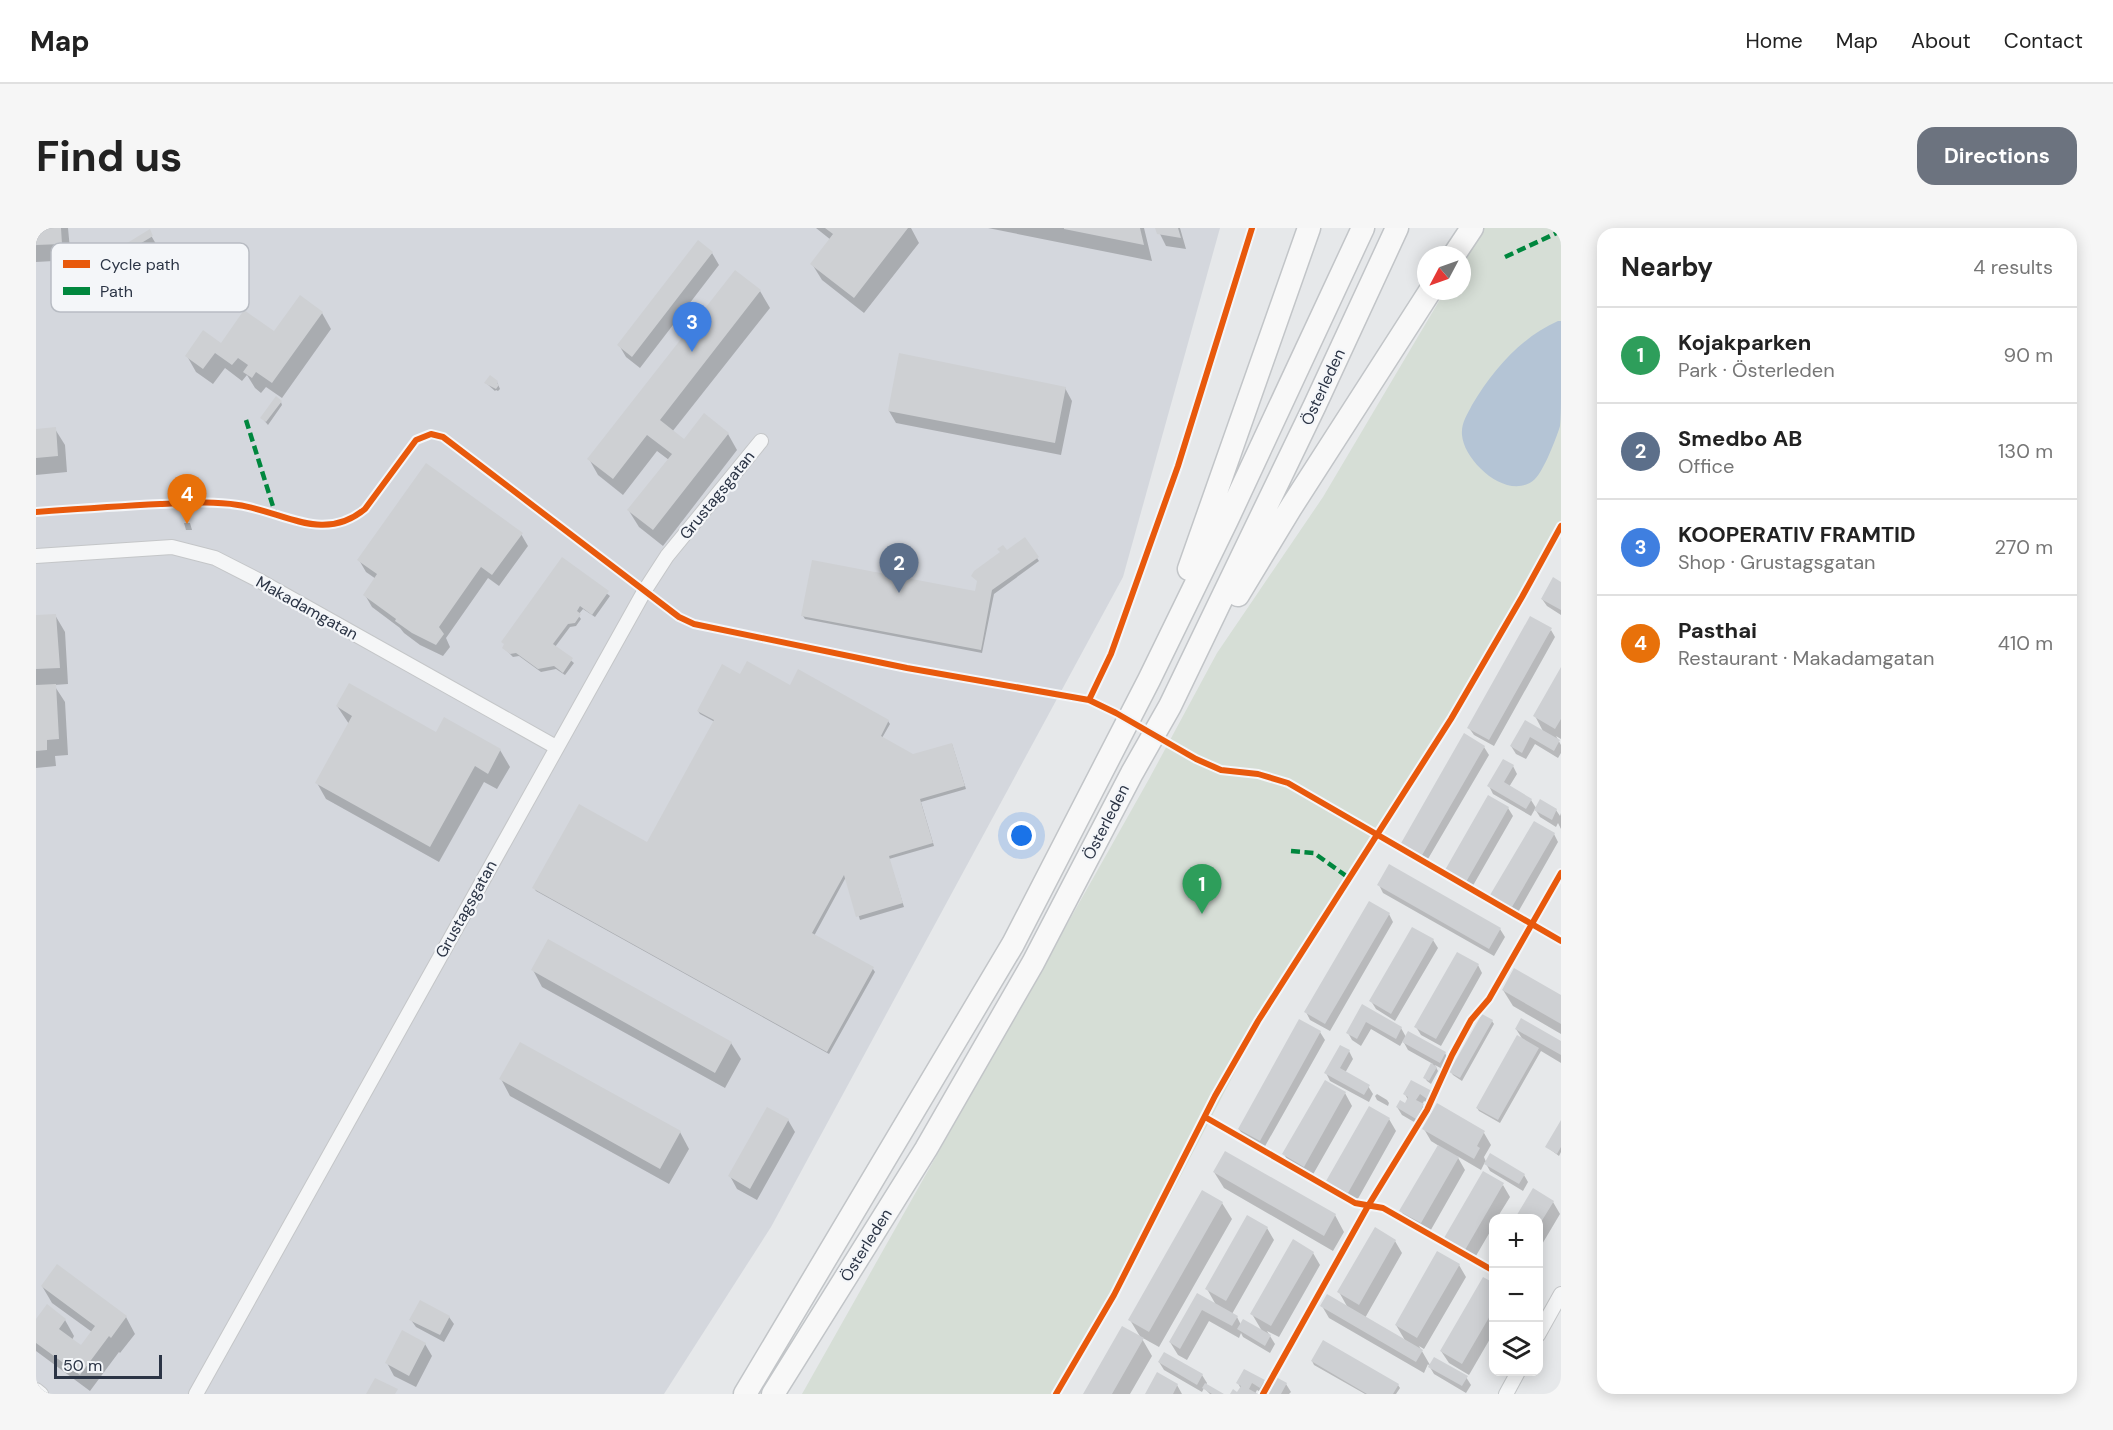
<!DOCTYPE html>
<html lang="en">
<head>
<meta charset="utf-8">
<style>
  :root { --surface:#fff; --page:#f6f6f6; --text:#222; --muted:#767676; --line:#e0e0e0; --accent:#6c737f }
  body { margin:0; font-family:"DM Sans",sans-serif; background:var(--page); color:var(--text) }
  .controls { position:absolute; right:18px; bottom:18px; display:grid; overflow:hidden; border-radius:12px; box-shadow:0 3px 15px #0003 }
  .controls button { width:54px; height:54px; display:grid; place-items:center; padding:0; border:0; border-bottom:2px solid var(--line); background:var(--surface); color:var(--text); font:30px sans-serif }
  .compass { position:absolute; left:1381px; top:18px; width:54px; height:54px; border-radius:50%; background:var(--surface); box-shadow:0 3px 15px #0003; rotate:229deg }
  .scale { position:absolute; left:18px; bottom:15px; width:108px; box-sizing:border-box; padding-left:6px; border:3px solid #2b3445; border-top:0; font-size:16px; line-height:21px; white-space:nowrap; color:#2b3445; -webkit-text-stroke:4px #f4f6f9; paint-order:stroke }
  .you { position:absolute; left:986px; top:608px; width:21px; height:21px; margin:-15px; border:4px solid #fff; border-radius:50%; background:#1a73e8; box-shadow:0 0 0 9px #1a73e833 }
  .badge { display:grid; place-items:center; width:39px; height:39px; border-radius:50%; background:var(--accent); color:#fff; font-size:20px; font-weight:700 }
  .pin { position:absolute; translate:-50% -50px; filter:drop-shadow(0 2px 3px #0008) }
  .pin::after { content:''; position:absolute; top:32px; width:21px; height:18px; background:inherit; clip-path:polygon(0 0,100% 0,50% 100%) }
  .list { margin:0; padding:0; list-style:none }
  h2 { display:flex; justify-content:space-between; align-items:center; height:78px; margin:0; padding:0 24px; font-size:26px }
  h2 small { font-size:20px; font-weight:400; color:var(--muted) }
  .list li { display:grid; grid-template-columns:39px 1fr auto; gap:18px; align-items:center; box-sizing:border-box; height:96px; padding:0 24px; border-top:2px solid var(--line) }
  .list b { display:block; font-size:22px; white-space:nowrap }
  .list p { margin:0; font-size:20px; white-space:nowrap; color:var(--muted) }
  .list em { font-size:20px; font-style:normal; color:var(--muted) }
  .icon { flex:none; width:33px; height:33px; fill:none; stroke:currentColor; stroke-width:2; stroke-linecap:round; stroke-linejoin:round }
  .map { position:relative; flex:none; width:1525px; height:1166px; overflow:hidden; border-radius:18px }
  header { display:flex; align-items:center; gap:36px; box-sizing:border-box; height:84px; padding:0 30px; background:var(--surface); border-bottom:2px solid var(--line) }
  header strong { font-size:28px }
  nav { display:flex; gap:33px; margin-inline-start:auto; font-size:21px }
  .intro { display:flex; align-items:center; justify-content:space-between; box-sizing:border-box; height:144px; padding:0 36px }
  h1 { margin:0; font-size:42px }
  .button { padding:15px 27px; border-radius:18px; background:var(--accent); color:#fff; font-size:21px; font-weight:700 }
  main { display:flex; gap:36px; padding:0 36px }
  aside { flex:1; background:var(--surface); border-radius:18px; box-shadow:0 3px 15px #0003 }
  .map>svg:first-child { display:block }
</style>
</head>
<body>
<header>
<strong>Map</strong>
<nav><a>Home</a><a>Map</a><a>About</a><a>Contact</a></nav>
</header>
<div class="intro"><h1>Find us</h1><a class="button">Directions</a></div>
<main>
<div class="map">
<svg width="1525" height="1166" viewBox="0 0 1525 1166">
  <rect width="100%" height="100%" fill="#e6e8ea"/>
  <!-- built -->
  <path fill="#d4d7dd" d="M0,0H1184L1087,349L735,999L628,1166H0Z"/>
  <!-- green -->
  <path fill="#d6ded6" d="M1448,0H1525V306L1424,483L1225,794L1081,1070L1024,1166H766L1113,551L1181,425L1287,269L1409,63H1426V35Z"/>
  <!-- water -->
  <path fill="#b4c4d5" d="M1522,93H1525C1525,118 1525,142 1525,166C1525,176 1525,189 1524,198C1520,211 1508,242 1499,251C1473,275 1428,234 1426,207C1425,195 1431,187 1436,177C1457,142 1484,110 1522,93Z"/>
  <!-- shadow -->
  <path fill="#0003" d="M0,0H32L35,32L0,34Z
    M780,0H875L883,15L828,85L786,52L776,36L795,12Z
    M952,0H1108L1116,33Z
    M1121,0H1144L1150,21L1130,18Z
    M113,4L120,16L92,33L85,21Z
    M676,25L683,37L604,140L590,129L583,117Z
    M724,63L734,80L636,204L648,213L692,206L701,222L627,318L603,299L593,283L633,232L621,223L587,267L562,247L553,231Z
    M286,85L295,101L246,170L230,159L225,165L219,160L211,147L206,153L189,140L177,156L160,144L151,128L185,117L238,105Z
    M461,154L464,161L462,163L460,162L459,163L450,155Z
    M1029,160L1036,173L1025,227L860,195L853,183Z
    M245,174L246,177L232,197L226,190Z
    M19,201L29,217L31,244L0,247V202Z
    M148,295H154L156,302H150Z
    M485,306L492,318L463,358L452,350L410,410L414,419L407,428L384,417L368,405L364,400L336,379L329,367L340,351L330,344L323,332Z
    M970,324L1001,330L1003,333L958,366L946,425L769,391L767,388L940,365L943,354L937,348Z
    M527,332L574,368L559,389L547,381L542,387L545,391L540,398L534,399L519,419L538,435L529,447L520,441L505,444L483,428L477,429L468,420Z
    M1517,352L1525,356V387L1511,378L1506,371Z
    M19,387L29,404L32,456L18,457L29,474L32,527L19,528L20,538L0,540V389Z
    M1515,402L1519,409L1458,518L1438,507L1433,500Z
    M1525,443V511L1520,508L1525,517V525L1522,530L1499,516L1490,531L1480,526L1475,518L1489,494L1508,505L1499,488Z
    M704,448L754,459L852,493L854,496L846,510L877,528L916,516L930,561L885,574L898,618L853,631L868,679L824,692L810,649L778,708L837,741L839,744L793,826L500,663L498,660L612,616L679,494L664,486L662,483Z
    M301,478L464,522L474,539L461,561L448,554L403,634L290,571L281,555L313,496Z
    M1448,519L1453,527L1389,636L1370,625L1365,617Z
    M1477,538L1481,546L1473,559L1495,572L1500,580L1504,573L1520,582L1524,588L1525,585V601L1522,595L1520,599L1504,589L1499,581L1495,588L1457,566L1453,558Z
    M1452,569L1472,580L1477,588L1435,661L1415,650L1410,642Z
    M1518,606L1522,614L1481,686L1461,675L1456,667Z
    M1343,657L1464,701L1469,709L1458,728L1347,665Z
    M1353,686L1357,694L1294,803L1274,792L1270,784Z
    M1397,712L1402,720L1359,793L1340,781L1335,773Z
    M1442,737L1446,745L1405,818L1385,807L1380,799Z
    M497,742L695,815L705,831L689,860L506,759Z
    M1478,742L1525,769V806L1477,778L1467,762Z
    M1326,779L1365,800L1370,809L1409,825L1413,833L1408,842L1399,837L1402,843L1395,856L1391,853L1389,850L1397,836L1372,822L1367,813L1364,818L1335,801L1325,818L1316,812L1312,805Z
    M1486,792L1525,814V835L1505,823L1464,895L1443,883L1441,880L1487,812L1480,801Z
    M1456,793L1458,796L1426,853L1417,847L1415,844Z
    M1284,804L1289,812L1228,920L1208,909L1203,901Z
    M1313,823L1317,831L1309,845L1332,858L1337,866L1333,874L1294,853L1290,845Z
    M465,851L644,904L653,921L633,956L474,868Z
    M1394,864L1399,872L1396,878L1388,873L1386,877L1392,885L1385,898L1366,887L1361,879L1369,877L1372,872L1369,866Z
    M1309,865L1316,878L1275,950L1255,939L1248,926Z
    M1341,866L1351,872L1353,875L1352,878L1341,872L1339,868Z
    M1333,880L1353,891L1360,903L1319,976L1299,965L1292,953Z
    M752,892L759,904L721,972L701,961L694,948Z
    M1525,895V924L1523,928L1511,919Z
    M1388,901L1448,905L1455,917L1448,929L1450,934L1488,947L1492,954L1487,963L1454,943L1449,934L1445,942L1421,928L1429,942L1392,1007L1372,995L1365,983L1403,918L1395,913Z
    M1178,944L1299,987L1308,1004L1297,1023L1188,960Z
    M1467,957L1474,969L1461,990H1458V997L1437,1033L1417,1022L1410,1010Z
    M1497,962L1517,974L1524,986L1502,1023V990H1481Z
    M1186,975L1196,991L1123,1119L1105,1109L1116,1128L1094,1166H1049L1105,1110L1094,1092Z
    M1231,1000L1238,1012L1196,1086L1201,1089L1205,1097L1226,1103L1216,1086L1277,1025L1284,1037L1243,1109L1231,1103L1239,1116L1234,1125L1207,1109L1205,1105L1203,1110L1173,1093L1151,1132L1142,1127L1134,1114L1162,1067L1180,1077L1171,1061Z
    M1359,1013L1366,1025L1329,1090L1370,1114L1360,1097L1423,1037L1430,1049L1388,1121L1383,1118L1394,1137L1430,1149L1435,1157L1430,1165L1398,1146L1392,1136L1388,1145L1293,1090L1286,1078L1312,1080L1303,1064Z
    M1458,1057V1104L1433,1147L1413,1135L1405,1123Z
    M6,1058L90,1089L99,1106L84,1125L83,1124L54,1163L0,1123V1094L29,1092L38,1108L36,1112L45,1119L56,1104L16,1075Z
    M413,1089L418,1096L408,1114L380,1099L375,1092Z
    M389,1116L396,1128L380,1159L358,1148L351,1135Z
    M1128,1126L1166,1147L1171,1155L1170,1157L1185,1166H1174L1168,1160L1166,1164L1128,1142L1123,1134Z
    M1276,1133L1362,1157L1364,1160L1360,1166H1329L1278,1137Z
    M1227,1153L1233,1164L1250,1156L1255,1164L1253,1166H1228L1221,1162L1219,1166H1196H1202L1205,1161L1202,1155Z
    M1141,1157L1146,1166H1110Z"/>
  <!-- building -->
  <path fill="#ced0d3" d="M0,0H25L26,16L0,17Z
    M789,0H872L818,70L774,36L797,6Z
    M1028,0H1104L1108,17L1028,1Z
    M1119,0H1142L1145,10L1121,6Z
    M114,1L117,8L87,26L83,20Z
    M662,12L677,24L596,129L581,117Z
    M699,42L725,62L624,192L648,211L668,185L693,205L617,302L591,282L636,226L611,207L577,251L551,231Z
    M264,67L287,84L236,155L220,144L216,150L207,144L212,137L202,130L196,137L179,125L167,141L149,128L167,102L185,115L208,82L238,103Z
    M863,125L1030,159L1019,215L852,183Z
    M454,147L462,153L461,155L463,157L460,161L448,155Z
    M240,168L246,173L230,194L224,190Z
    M20,199L22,228L0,230V201Z
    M390,235L487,305L456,347L445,339L403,399L408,406L400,417L376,405L359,393L360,391L327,367L341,346L321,332Z
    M989,309L1003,329L956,362L945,422L765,388L776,332L939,363L941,353L935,348L938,343L964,324L961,321L967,317L971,322Z
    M526,329L573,363L556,387L544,378L541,383L545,386L539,395L532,396L517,416L537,430L527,445L518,438L502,441L480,425L474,426L466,420L468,416L465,414Z
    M1517,349L1525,354V382L1505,371Z
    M20,386L24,440L0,441V387Z
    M1494,388L1516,400L1453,512L1431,500Z
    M711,433L754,457L762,441L853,492L845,508L877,526L916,515L929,558L884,571L897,615L853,628L867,675L820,689L808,647L776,705L838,739L791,824L496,660L543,576L611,614L678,492L661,483L686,436L704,446Z
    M1525,439V491L1519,501L1497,488Z
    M313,455L400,504L408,489L465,521L452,546L439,538L394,619L279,555L316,488L300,478Z
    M20,456L23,511L11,512V522L0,523V457Z
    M1489,492L1524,512L1518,523L1494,509L1486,525L1474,518Z
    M1428,505L1449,518L1385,629L1364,617Z
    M1467,531L1478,537L1468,554L1496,571L1490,581L1451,558Z
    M1452,567L1473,579L1430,654L1409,642Z
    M1504,571L1521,581L1516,592L1498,582Z
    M1498,593L1519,605L1476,679L1454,667Z
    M1353,636L1465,700L1453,721L1341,657Z
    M1333,673L1354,685L1289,796L1268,784Z
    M1376,699L1398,711L1355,786L1333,773Z
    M512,711L696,814L679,845L495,742Z
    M1421,724L1443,736L1400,811L1378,799Z
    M1478,740L1525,767V796L1466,762Z
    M1326,776L1366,799L1360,811L1330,794L1321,811L1310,805Z
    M1446,786L1457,792L1424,850L1413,844Z
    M1485,790L1525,813V827L1479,801Z
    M1263,791L1285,803L1224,913L1202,901Z
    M1372,803L1410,824L1404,835L1366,814Z
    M1481,807L1503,820L1462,892L1440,880Z
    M484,814L645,903L624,941L463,851Z
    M1304,817L1314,822L1304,840L1334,857L1328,867L1288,845Z
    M1395,835L1401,839L1393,853L1387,850Z
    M1289,852L1310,864L1268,939L1246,926Z
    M1375,852L1396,863L1391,871L1384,866L1380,872L1388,876L1380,891L1360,879L1364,872L1369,875L1372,869L1367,866Z
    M1401,875L1449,903L1441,918L1444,920L1438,931L1386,901Z
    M1333,878L1354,890L1312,965L1290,953Z
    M731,879L753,891L714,961L692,948Z
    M1525,892V919L1521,926L1509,919Z
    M1402,917L1423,929L1385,995L1363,983Z
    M1189,923L1300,986L1288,1008L1177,944Z
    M1454,925L1489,946L1483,956L1448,936Z
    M1447,943L1468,955L1429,1022L1408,1010Z
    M1497,960L1518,973L1502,999V990H1479Z
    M1166,962L1187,974L1113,1104L1092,1092Z
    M1211,987L1232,999L1190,1073L1169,1061Z
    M1339,999L1360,1012L1323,1077L1301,1064Z
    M1257,1011L1278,1024L1235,1098L1214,1086Z
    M1401,1023L1424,1036L1381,1110L1359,1097Z
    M21,1036L91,1088L75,1110L73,1108L44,1147L0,1115V1091L11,1076L30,1091L23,1101L45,1117L59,1098L5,1058Z
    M1447,1049L1458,1055V1081L1426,1136L1404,1123Z
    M1161,1065L1202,1088L1196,1098L1166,1082L1144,1121L1133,1114Z
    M1291,1066L1387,1122L1380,1134L1284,1078Z
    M384,1072L414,1088L404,1107L373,1092Z
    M1207,1091L1235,1107L1229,1118L1201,1101Z
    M1086,1098L1108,1110L1076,1166H1047Z
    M366,1102L390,1115L373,1148L349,1135Z
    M1287,1112L1363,1156L1357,1166H1331L1275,1133Z
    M1128,1124L1167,1146L1161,1157L1122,1134Z
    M1398,1129L1432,1148L1426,1158L1392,1139Z
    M1208,1141L1229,1152L1224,1160L1216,1155L1213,1161L1222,1166H1194L1197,1161L1201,1164L1205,1158L1200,1155Z
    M1121,1144L1142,1156L1137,1166H1109Z
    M1240,1149L1251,1155L1245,1166H1230Z
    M339,1150L362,1161L359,1166H330Z
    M1169,1155L1188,1166H1176L1166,1160Z"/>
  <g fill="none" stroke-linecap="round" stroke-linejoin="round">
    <!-- minor casing -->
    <g stroke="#c4c6c8" stroke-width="16">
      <path id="minor" d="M0,328L136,319L179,330L224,353L520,519
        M1502,1107L1525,1066
        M0,1162L5,1166
        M160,1166L609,362L631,328L725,213
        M1470,1166L1482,1144"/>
    </g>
    <!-- primary casing -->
    <g stroke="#c2c5c8" stroke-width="25">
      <path id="primary" d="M1418,27L1436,0
        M1153,341L1273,0
        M1202,367L1254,281L1394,63
        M709,1166L977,716L1113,452L1191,292L1327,0
        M737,1166L890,921L997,735L1096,545L1134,478L1279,177L1361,0"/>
    </g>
    <!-- minor -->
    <use href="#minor" stroke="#f5f6f7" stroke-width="14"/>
    <!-- primary -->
    <use href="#primary" stroke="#f8f8f8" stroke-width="22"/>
    <!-- quiet -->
    <path stroke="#00873e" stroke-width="4.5" stroke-dasharray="9 4.5" stroke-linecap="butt" d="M1469,29L1525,3
      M210,192L240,288
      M1255,623L1278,625L1313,650"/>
    <!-- cycleway casing -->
    <g stroke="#f4f6f9" stroke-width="10">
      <path id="cycleway" d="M0,284C41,281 83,278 124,276C150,275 176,273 202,277C247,283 287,316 329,281L380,212L395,206L407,209L643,389L658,396L871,440L1053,472L1080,485L1160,531L1185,542L1222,546L1252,555L1525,713
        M1053,472L1075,426L1142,238L1216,0
        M1169,889L1319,975L1347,980L1458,1043
        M1020,1166L1078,1067L1179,868L1222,793L1415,491L1486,369L1525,298
        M1227,1166L1332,978L1391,882L1416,827L1435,792L1453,771L1525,645"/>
    </g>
    <!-- cycleway -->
    <use href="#cycleway" stroke="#e8590c" stroke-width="6"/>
  </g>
  <g text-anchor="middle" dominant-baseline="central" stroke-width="4.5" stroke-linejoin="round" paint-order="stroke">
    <!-- street labels -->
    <g font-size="16" fill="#2b3445" stroke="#f4f6f9">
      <text transform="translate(1287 159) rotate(-65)">Österleden</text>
      <text transform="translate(681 267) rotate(-51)">Grustagsgatan</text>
      <text transform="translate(271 380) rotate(29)">Makadamgatan</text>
      <text transform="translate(1070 594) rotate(-63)">Österleden</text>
      <text transform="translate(430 681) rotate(-61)">Grustagsgatan</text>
      <text transform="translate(830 1017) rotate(-58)">Österleden</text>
    </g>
  </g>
  <!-- legend -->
  <rect x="15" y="15" width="198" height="69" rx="9" fill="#f4f6f9" stroke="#b8bcc3" stroke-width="1.5"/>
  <rect x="27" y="32" width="27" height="8" fill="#e8590c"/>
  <rect x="27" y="59" width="27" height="8" fill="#00873e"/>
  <g font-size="16" fill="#2b3445">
    <text x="64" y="42">Cycle path</text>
    <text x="64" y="69">Path</text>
  </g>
</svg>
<div class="controls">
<button>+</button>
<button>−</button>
<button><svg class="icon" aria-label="layers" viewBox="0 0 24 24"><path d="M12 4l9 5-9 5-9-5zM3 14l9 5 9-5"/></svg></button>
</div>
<svg class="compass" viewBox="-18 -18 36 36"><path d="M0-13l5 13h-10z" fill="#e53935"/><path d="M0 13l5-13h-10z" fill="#767676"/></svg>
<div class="scale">50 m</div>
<div class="you"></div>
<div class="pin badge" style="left:1166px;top:686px;background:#2e9e5b">1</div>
<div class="pin badge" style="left:863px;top:365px;background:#5c6f8a">2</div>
<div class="pin badge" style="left:656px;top:124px;background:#3f7fe0">3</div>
<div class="pin badge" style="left:151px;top:296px;background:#e8710a">4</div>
</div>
<aside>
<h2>Nearby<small>4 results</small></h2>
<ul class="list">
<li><span class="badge" style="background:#2e9e5b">1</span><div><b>Kojakparken</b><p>Park · Österleden</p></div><em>90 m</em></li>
<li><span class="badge" style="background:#5c6f8a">2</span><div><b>Smedbo AB</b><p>Office</p></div><em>130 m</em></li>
<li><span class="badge" style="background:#3f7fe0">3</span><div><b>KOOPERATIV FRAMTID</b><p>Shop · Grustagsgatan</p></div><em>270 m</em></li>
<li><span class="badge" style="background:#e8710a">4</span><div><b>Pasthai</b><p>Restaurant · Makadamgatan</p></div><em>410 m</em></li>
</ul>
</aside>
</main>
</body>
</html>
